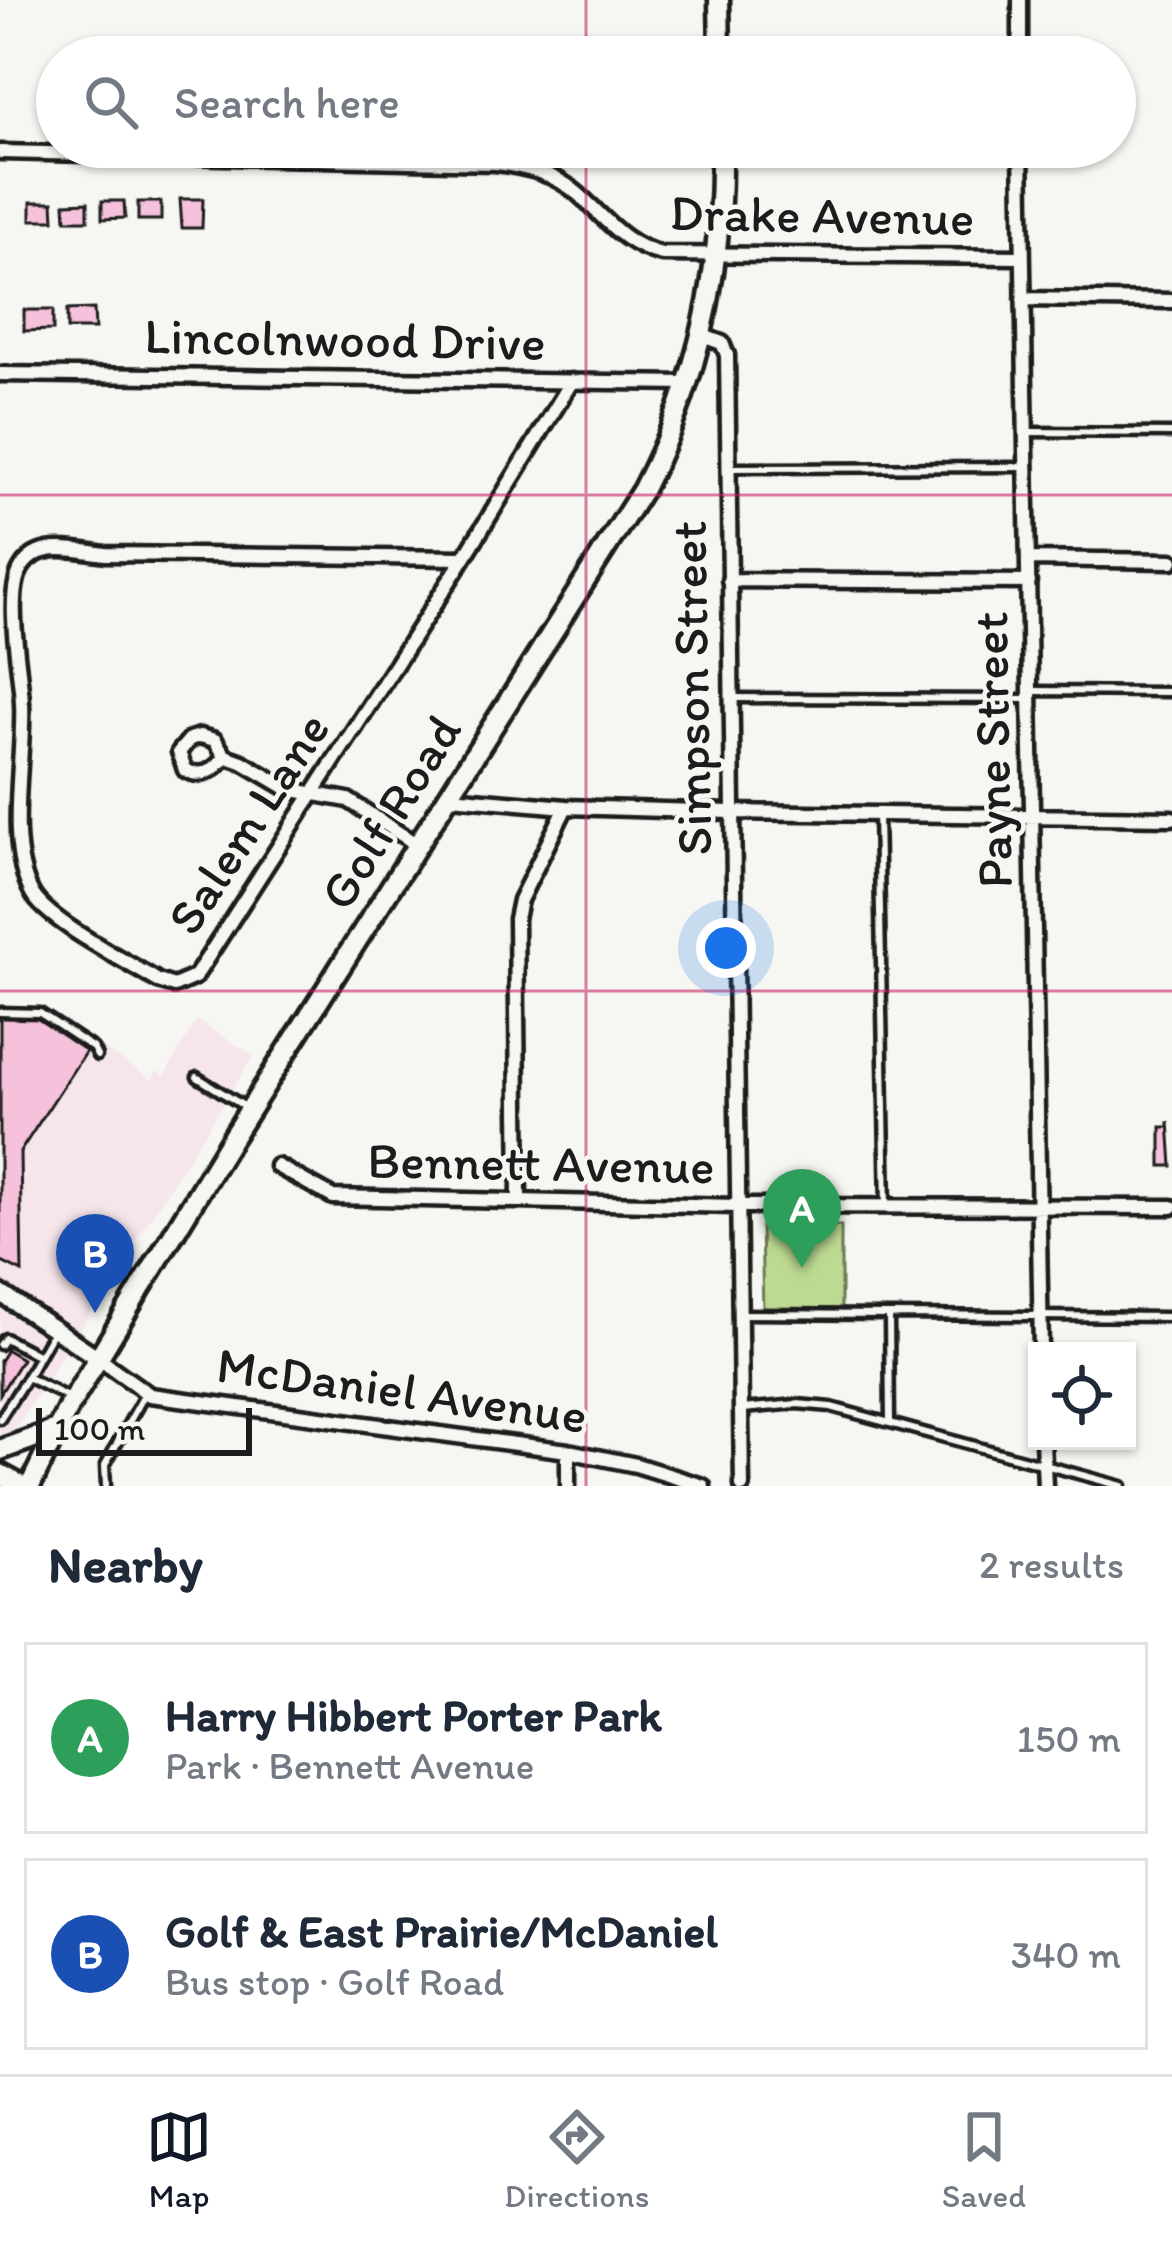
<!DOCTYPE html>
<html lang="en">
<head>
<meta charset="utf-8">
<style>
  :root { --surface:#fff; --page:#f6f6f7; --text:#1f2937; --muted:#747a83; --line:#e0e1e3; --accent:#111827 }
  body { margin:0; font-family:Itim,sans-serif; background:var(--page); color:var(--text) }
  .controls { position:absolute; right:36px; bottom:36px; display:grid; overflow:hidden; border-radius:0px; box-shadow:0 3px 9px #0004 }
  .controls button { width:108px; height:108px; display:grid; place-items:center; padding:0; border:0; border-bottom:3px solid var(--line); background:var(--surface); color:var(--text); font:60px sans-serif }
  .scale { position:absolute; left:36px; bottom:30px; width:216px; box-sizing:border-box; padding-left:12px; border:6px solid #1c1c1c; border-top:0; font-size:33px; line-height:42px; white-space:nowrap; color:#1c1c1c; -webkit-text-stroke:9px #f6f6f2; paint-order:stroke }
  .you { position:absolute; left:726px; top:948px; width:42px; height:42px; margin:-30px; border:9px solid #fff; border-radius:50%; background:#1a73e8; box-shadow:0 0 0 18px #1a73e833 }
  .badge { display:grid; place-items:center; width:78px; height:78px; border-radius:50%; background:var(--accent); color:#fff; font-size:39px; font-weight:700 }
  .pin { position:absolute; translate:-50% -99px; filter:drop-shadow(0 3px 6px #0008) }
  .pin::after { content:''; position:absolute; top:63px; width:42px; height:36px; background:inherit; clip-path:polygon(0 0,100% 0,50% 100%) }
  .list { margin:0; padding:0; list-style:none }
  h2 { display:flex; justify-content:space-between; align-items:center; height:156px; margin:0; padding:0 48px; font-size:51px }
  h2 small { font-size:39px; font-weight:400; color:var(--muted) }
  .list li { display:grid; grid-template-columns:78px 1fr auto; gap:36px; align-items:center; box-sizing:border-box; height:192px; margin:0 24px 24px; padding:0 24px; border:3px solid var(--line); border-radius:0px }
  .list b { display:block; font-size:45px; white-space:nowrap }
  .list p { margin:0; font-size:39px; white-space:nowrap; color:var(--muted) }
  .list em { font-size:39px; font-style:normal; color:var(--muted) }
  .icon { flex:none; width:66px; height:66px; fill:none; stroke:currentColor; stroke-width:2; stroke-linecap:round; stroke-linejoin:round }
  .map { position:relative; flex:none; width:1172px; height:1486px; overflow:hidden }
  .search { position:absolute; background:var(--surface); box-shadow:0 3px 9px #0004; left:36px; right:36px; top:36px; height:132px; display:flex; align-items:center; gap:30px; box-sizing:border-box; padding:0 42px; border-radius:66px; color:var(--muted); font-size:45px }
  .sheet { height:588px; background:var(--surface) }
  nav { display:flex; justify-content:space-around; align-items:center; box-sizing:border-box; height:168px; border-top:3px solid var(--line); background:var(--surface); font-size:33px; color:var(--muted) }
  nav a { display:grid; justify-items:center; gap:6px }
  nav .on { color:var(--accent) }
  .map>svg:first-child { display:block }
</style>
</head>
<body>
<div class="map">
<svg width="1172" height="1486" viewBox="0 0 1172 1486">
  <rect width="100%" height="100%" fill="#f6f6f2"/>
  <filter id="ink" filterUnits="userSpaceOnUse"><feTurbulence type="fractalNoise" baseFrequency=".00833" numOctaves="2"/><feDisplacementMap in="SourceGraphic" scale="24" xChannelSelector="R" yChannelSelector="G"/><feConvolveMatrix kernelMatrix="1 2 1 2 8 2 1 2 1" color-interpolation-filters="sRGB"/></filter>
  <g filter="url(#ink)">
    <!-- built -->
    <path fill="#f6e6eb" d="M0,1006L41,1007L152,1080L156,1071L164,1076L197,1020L254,1056L7,1442L0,1439Z"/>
    <!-- green -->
    <path fill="#bdda92" stroke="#6c7b57" stroke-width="3" d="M841,1226V1311L763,1310L761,1227Z"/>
    <!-- building -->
    <path fill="#f6c1db" stroke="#1c1c1c" stroke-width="3" d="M180,199H203L202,228H182Z
      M102,201H124L125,218L102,219Z
      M31,202H53L54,220H31Z
      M88,202V220H66L65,203Z
      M138,202H161V220H138Z
      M94,309L95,329H67V310Z
      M24,310H53V330L24,331Z
      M0,1017L37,1018L86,1051L20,1152L22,1272L0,1261Z
      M1169,1121L1172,1166H1161V1127H1169Z
      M7,1350L22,1359L0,1394V1361Z"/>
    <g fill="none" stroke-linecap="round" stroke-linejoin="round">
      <!-- service casing -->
      <g stroke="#1c1c1c" stroke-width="15">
        <path id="service" d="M1026,432L1172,433
          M730,468L1026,467
          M1032,691L1172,692
          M734,698L1030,699
          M878,814L886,1206
          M0,1012L40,1013L93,1048L97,1056
          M197,1077L247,1108
          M738,1314L1172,1317
          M889,1316L890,1423
          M0,1345L5,1338L39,1356
          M27,1377L52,1333
          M743,1409L797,1404L831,1407L1122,1486
          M0,1419L27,1377L71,1399
          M106,1486L105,1465L146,1392"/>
      </g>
      <!-- minor casing -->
      <g stroke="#1c1c1c" stroke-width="21">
        <path id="minor" d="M1020,0V57
          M1021,147L1041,1351
          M0,152L496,163C526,167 554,173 577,193C606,218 623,245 662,254L1022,257
          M1023,299L1172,301
          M703,336L722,343L727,355L742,1486
          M0,374L689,383
          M464,558L106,554C78,551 40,539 22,567C4,594 21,670 22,703C25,758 5,844 32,893C47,921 128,962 158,981L174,986L195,977L464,558L572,381
          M1028,559L1172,561
          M729,580L1029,582
          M200,736L215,740L225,756C216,770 201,779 185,770L179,752L190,739Z
          M225,756L242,762L288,789L348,800L419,846
          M450,797L566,807L731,812L1172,818
          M277,1166L333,1197L737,1206L1172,1207
          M519,1198L516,919L520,900L566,807
          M98,1358L150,1395L568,1451L636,1465L703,1486
          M1043,1441L1045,1486
          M568,1451V1486"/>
      </g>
      <!-- tertiary casing -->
      <g stroke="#1c1c1c" stroke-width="24">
        <path id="tertiary" d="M0,1293L98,1358"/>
      </g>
      <!-- secondary casing -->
      <g stroke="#1c1c1c" stroke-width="27">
        <path id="secondary" d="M719,0L720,57
          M0,1450L56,1430
          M0,1474L22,1486
          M30,1486L68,1408L228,1144L643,489C699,381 723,269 721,147"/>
      </g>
      <!-- service -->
      <use href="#service" stroke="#f6f6f2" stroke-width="6"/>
      <!-- minor -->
      <use href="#minor" stroke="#f6f6f2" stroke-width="12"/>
      <!-- tertiary -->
      <use href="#tertiary" stroke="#f6f6f2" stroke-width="15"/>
      <!-- secondary -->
      <use href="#secondary" stroke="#f6f6f2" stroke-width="18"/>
    </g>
  </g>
  <!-- grid -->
  <path fill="none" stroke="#c2185b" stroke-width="3" stroke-opacity="0.55" d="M586,0V57M586,147V1486M0,495H1172M0,991H1172"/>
  <g text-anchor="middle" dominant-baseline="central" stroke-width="9" stroke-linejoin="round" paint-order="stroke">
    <!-- street labels -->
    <g font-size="51" fill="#1c1c1c" stroke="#f6f6f2">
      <text transform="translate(822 215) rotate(1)">Drake Avenue</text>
      <text transform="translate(345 339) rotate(1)">Lincolnwood Drive</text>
      <text transform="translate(691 688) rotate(-91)">Simpson Street</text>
      <text transform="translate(992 750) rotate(-91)">Payne Street</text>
      <text transform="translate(390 812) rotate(-58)">Golf Road</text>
      <text transform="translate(248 823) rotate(-57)">Salem Lane</text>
      <text transform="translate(541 1163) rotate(1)">Bennett Avenue</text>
      <text transform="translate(402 1390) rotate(8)">McDaniel Avenue</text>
    </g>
  </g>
</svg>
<div class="controls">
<button><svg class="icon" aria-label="locate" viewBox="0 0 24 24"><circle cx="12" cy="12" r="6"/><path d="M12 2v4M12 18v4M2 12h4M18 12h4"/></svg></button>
</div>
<div class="scale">100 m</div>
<div class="you"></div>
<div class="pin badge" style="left:802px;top:1268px;background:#2e9e5b">A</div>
<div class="pin badge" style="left:95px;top:1313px;background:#1a4fb4">B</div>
<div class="search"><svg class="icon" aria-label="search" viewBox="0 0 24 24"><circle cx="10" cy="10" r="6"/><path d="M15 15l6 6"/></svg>Search here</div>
</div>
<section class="sheet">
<h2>Nearby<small>2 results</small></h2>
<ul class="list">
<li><span class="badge" style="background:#2e9e5b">A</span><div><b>Harry Hibbert Porter Park</b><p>Park · Bennett Avenue</p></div><em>150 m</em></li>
<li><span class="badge" style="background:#1a4fb4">B</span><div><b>Golf &amp; East Prairie/McDaniel</b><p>Bus stop · Golf Road</p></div><em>340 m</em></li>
</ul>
</section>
<nav>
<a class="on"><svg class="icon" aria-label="map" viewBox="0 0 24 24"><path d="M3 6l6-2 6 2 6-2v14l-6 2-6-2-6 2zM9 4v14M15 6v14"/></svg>Map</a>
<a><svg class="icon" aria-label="directions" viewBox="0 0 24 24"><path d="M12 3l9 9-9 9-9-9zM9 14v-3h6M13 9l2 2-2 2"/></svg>Directions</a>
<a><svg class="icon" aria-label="saved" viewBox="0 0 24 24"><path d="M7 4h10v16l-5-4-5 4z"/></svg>Saved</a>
</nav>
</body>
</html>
